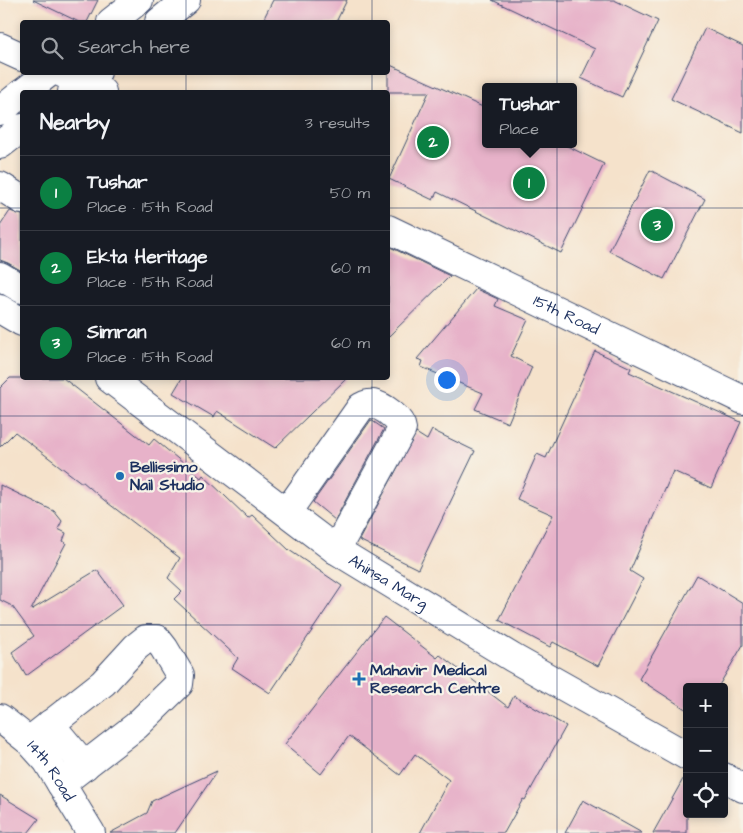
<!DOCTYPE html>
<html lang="en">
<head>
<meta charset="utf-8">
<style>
  :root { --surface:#171b24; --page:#242831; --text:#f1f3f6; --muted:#9ea1a6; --line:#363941; --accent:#0b8043 }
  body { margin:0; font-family:"Architects Daughter",sans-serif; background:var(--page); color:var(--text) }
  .controls { position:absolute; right:15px; bottom:15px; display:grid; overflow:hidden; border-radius:5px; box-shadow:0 2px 8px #0003 }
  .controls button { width:45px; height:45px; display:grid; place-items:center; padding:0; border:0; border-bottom:1px solid var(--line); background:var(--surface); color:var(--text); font:25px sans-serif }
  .you { position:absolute; left:446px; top:379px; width:18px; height:18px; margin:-12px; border:4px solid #fff; border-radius:50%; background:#1a73e8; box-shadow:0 0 0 8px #1a73e833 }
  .badge { display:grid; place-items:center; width:32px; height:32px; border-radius:50%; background:var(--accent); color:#fff; font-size:16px; font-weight:700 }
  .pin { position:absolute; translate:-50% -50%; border:2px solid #fff; box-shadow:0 1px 5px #0006 }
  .popup { position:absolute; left:482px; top:83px; width:95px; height:65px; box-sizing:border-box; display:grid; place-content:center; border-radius:5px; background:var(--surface); filter:drop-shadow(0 1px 4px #0005); font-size:16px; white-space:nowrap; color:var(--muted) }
  .popup b { font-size:19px; color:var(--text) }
  .popup::after { content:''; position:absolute; left:50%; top:100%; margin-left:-10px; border:10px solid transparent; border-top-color:var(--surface) }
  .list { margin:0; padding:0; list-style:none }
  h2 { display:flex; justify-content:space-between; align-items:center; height:65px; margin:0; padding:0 20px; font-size:21px }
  h2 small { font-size:16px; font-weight:400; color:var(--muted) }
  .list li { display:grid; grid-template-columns:32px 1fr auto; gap:15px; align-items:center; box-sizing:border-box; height:75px; padding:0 20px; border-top:1px solid var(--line) }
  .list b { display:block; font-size:19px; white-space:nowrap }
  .list p { margin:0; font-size:16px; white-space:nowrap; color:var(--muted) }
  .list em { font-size:16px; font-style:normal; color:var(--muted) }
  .icon { flex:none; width:28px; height:28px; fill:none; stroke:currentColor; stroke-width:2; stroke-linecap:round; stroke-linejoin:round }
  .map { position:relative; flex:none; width:743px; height:833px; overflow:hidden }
  .search { position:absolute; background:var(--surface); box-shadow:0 2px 8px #0003; left:20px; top:20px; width:370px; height:55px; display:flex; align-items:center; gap:12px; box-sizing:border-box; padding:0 18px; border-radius:5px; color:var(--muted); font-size:19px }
  .panel { position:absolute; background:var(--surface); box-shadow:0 2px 8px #0003; left:20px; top:90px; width:370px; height:290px; border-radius:5px }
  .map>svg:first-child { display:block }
</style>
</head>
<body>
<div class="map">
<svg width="743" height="833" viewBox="0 0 743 833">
  <rect width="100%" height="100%" fill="#f7f3e8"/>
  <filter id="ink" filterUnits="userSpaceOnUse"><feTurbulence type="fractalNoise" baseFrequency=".02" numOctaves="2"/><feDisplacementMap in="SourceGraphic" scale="10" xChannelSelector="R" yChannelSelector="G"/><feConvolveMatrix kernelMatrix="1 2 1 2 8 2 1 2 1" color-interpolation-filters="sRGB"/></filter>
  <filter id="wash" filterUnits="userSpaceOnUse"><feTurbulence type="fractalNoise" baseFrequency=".0096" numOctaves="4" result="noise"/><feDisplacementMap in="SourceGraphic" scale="20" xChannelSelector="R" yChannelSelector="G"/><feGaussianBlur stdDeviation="1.12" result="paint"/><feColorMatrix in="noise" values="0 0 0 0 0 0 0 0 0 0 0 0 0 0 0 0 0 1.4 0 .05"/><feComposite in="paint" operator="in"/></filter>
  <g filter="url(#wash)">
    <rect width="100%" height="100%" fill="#f5e2cb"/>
    <g id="blocks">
      <!-- building -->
      <path fill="#e7b2c9" d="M33,0H98L87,22H79Z
        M273,0H347L336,22H262Z
        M492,0H614L658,21L622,97L581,78L595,49Z
        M705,28L743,46V133L671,99Z
        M388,64L485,108V144H563L604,164L561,253L437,192L433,200L389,179L429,92H388Z
        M650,170L705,199L664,279L609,251Z
        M10,211L22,215V271L8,263L0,260V226Z
        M388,246L450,276L388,337Z
        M476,289L498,299L495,306L528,320L511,356L532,367L508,423L475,409L483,393L421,367L423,361L417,359Z
        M595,351L631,368L629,372L741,422L711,488L673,471L630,571L643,579L598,666L553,642L550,647L499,620L553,515L517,499L537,454L546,458Z
        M10,378H63L149,445L154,439L201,478L203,475L248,518L252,515L289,550L342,586L270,693L232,668L238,658L174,599L182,591L168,578L180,558L104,500L82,481V483L15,432L0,447V388Z
        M182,378H347L275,448L217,411L214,417L173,393Z
        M371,420L384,429L335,520L313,502Z
        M432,430L475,451L418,569L359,540L416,433L427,440Z
        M0,485L54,511L62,521L58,529L66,533L63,541L66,543L31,610L97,570L123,605L26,676L12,652L34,636L12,606L0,600Z
        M697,575L743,603V645L718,687H687V710L639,679Z
        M384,617L437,658L440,655L508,707L514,696L566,726L525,800L523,799L504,833H420L449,780L415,754L400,775L349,736L321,774L285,744Z
        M217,771L175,833H110L147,813L152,801Z
        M687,772V833H653Z
        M0,795L39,819L28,833H0Z
        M583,800L642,833H565Z"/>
    </g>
  </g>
  <g filter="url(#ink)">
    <use href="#blocks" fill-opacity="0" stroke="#3c4a6e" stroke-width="1"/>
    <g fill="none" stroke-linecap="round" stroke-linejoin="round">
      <!-- minor casing -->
      <g stroke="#3c4a6e" stroke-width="30">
        <g id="minor">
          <path d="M0,47L22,57"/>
          <path d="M60,72L102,92"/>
          <path d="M0,186L22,200"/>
          <path id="s1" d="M388,229L743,400"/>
          <path d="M0,276L22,289"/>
          <path d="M0,309L22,322"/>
          <path id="s2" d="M109,378L336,550L513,658L687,756"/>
          <path d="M287,512L361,407C365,405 368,403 373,404C383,406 401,419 402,429L336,550"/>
          <path id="s3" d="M0,718L29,741L47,761L91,833"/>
          <path d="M50,724L85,766"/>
          <path d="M29,741L103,683L136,647L146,639H157L164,648L180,675L179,684L136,726L61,784"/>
          <path d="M724,777L743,788"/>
        </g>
      </g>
      <!-- major casing -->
      <g stroke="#3c4a6e" stroke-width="30">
        <path id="major" d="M111,22L139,0
          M159,22L186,0
          M24,92L50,72
          M72,92L97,72
          M0,111L22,93
          M0,145L22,128"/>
      </g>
      <!-- minor -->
      <use href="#minor" stroke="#fff" stroke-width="28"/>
      <!-- major -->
      <use href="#major" stroke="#fff" stroke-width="28"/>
    </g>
  </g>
  <!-- grid -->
  <path fill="none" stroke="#1b2f5e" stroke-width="1" stroke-opacity="0.55" d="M186,0V22M372,0V22M557,0V833M186,72V92M372,72V92M0,208H22M388,208H743M186,378V833M372,378V833M0,416H743M0,625H743"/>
  <!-- markers -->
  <g fill="#1f6fb2" stroke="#f7f3e8" stroke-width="2">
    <circle cx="120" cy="476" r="5"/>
    <path d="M356.5 671.5h5v5h5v5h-5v5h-5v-5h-5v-5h5z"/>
  </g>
  <g text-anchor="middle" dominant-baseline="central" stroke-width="4.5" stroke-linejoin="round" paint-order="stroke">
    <!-- street labels -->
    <g font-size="16" fill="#1b2f5e" stroke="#f7f3e8">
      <text stroke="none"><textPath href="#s1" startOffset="198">15th Road</textPath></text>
      <text stroke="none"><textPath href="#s2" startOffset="346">Ahinsa Marg</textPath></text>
      <text stroke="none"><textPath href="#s3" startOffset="74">14th Road</textPath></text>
    </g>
    <!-- poi labels -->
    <g font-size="16" font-weight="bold" fill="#1b2f5e" stroke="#f7f3e8" text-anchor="start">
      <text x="130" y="467">Bellissimo<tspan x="130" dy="18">Nail Studio</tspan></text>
      <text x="370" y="670">Mahavir Medical<tspan x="370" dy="18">Research Centre</tspan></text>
    </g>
  </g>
</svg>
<div class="controls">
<button>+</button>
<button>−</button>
<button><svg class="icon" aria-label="locate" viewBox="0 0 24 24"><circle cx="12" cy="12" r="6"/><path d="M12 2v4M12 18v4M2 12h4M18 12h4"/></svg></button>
</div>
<div class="you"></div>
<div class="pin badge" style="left:529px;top:183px">1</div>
<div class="popup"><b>Tushar</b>Place</div>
<div class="pin badge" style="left:433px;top:142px">2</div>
<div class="pin badge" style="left:657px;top:225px">3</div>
<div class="search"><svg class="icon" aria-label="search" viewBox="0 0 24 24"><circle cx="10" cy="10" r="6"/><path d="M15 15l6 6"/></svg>Search here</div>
<section class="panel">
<h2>Nearby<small>3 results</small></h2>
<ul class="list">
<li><span class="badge">1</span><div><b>Tushar</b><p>Place · 15th Road</p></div><em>50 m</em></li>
<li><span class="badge">2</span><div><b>Ekta Heritage</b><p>Place · 15th Road</p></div><em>60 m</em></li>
<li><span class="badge">3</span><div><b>Simran</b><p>Place · 15th Road</p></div><em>60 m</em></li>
</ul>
</section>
</div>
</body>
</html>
